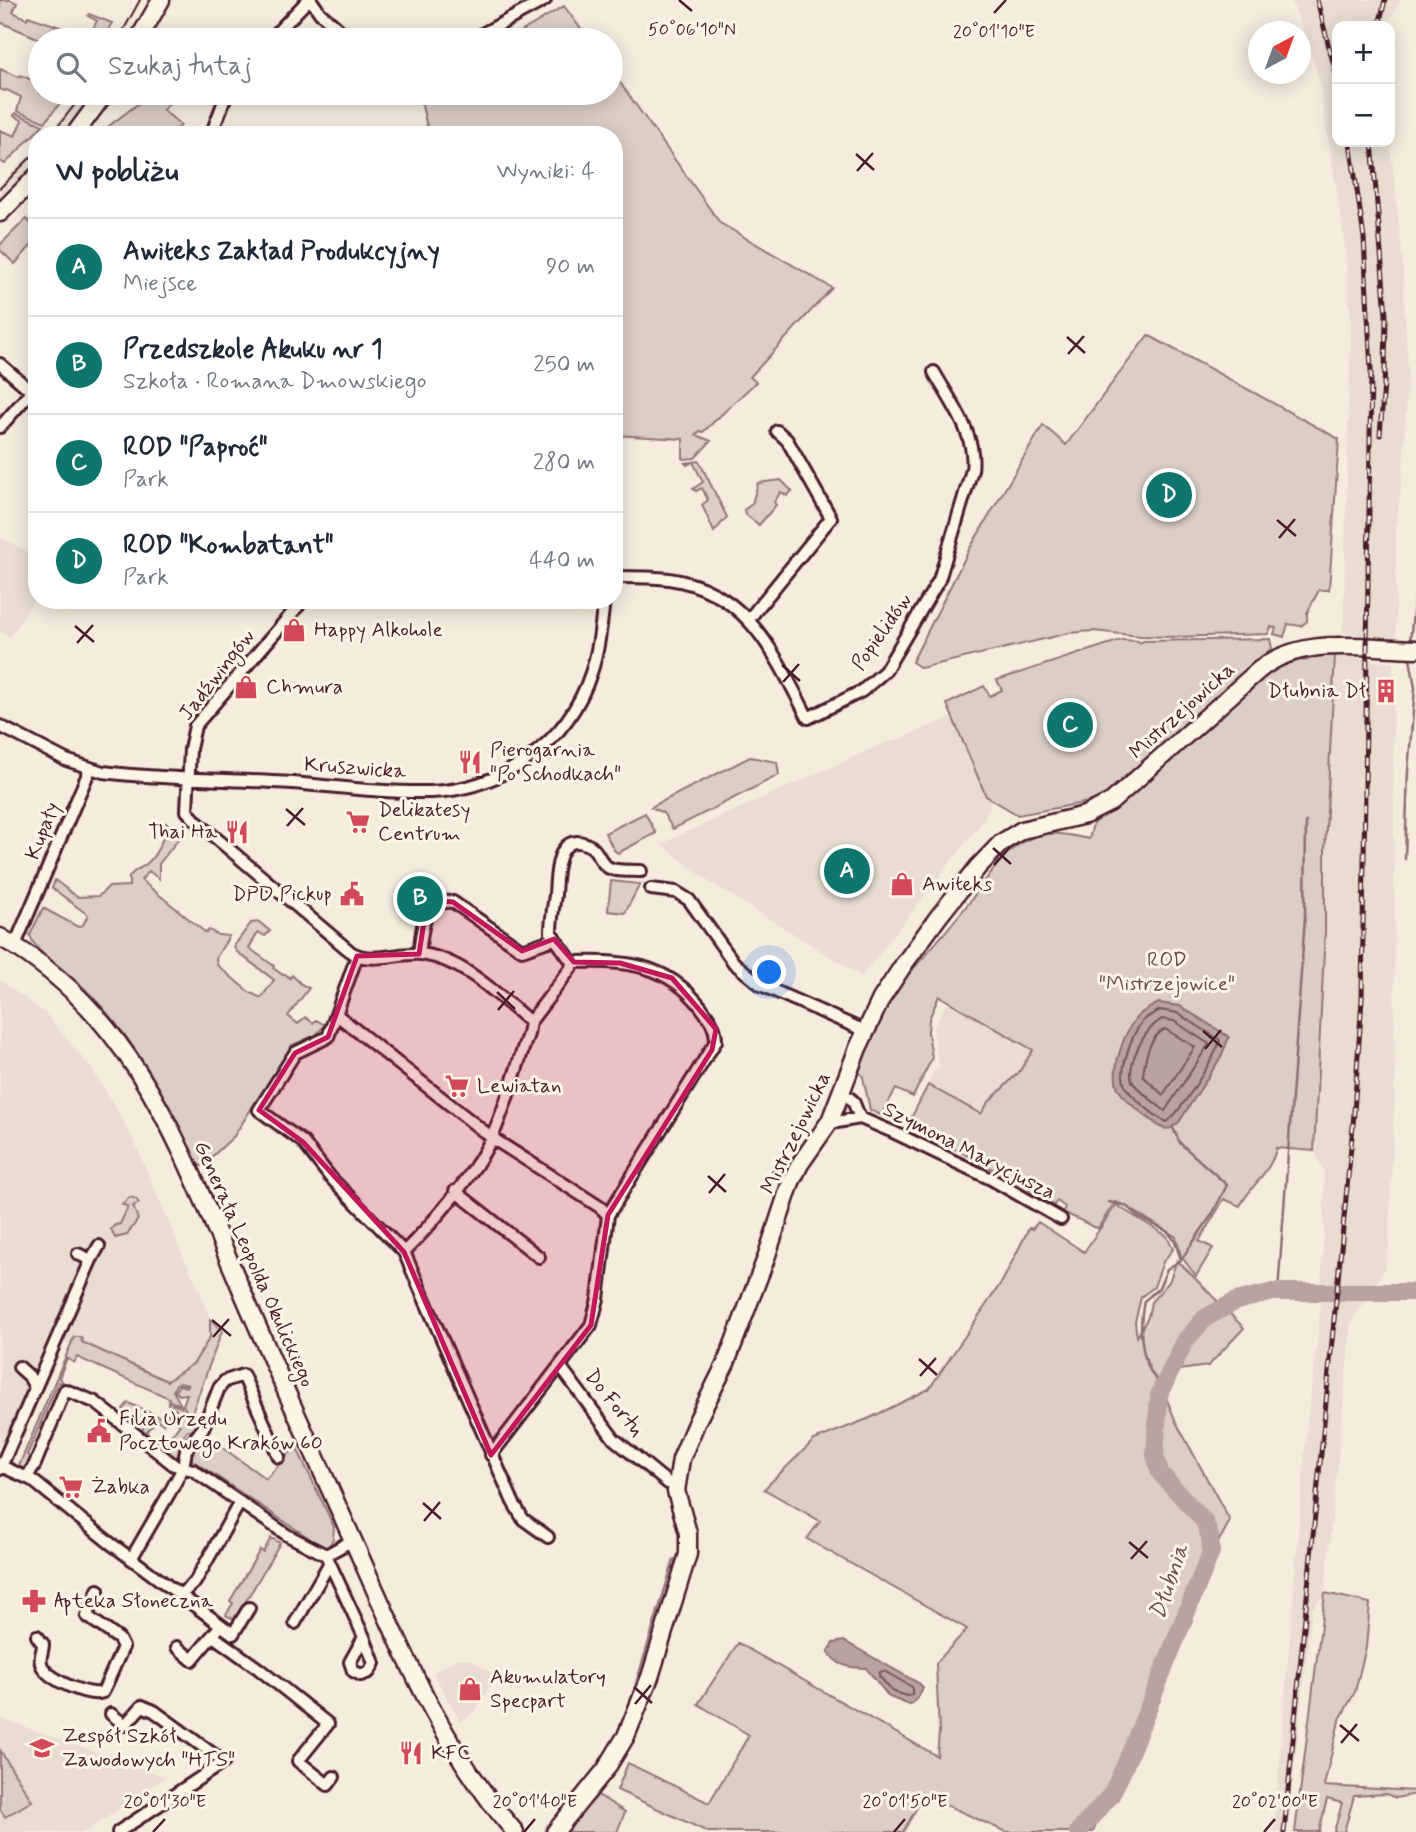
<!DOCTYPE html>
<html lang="pl">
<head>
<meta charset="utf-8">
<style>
  :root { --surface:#fff; --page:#f6f6f7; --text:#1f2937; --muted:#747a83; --line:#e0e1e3; --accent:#0f766e }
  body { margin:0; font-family:Mynerve,sans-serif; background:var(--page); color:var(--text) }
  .controls { position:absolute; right:21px; top:21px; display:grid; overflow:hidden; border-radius:14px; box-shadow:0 4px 18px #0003 }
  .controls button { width:63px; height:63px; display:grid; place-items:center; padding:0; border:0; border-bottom:2px solid var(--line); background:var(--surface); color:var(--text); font:35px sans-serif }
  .compass { position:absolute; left:1248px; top:21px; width:63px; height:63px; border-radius:50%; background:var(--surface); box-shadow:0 4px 18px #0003; rotate:41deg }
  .you { position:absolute; left:770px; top:973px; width:24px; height:24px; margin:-18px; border:5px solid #fff; border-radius:50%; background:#1a73e8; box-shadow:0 0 0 10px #1a73e833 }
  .badge { display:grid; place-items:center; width:46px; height:46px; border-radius:50%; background:var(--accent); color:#fff; font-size:23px; font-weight:700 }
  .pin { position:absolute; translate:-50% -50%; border:4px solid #fff; box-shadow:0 2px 7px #0006 }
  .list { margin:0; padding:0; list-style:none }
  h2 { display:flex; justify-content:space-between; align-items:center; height:91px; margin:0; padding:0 28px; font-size:30px }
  h2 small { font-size:23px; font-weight:400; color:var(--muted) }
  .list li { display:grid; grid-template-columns:46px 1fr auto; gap:21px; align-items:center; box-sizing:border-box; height:98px; padding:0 28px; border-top:2px solid var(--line) }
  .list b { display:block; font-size:26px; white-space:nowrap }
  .list p { margin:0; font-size:23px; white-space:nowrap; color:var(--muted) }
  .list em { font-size:23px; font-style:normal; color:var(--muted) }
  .icon { flex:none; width:38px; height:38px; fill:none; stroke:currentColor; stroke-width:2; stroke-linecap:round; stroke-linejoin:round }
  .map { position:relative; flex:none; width:1416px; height:1832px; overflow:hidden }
  .search { position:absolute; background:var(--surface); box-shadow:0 4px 18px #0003; left:28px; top:28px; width:595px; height:77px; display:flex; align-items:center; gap:18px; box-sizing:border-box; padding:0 24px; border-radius:38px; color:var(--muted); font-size:26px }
  .panel { position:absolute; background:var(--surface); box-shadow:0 4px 18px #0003; left:28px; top:126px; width:595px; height:483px; border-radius:28px }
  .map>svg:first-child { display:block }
</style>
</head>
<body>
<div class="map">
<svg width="1416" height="1832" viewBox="0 0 1416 1832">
  <rect width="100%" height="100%" fill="#f5ecde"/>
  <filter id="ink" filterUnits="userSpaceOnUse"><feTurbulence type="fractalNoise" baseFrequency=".0143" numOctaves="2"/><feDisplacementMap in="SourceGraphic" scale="14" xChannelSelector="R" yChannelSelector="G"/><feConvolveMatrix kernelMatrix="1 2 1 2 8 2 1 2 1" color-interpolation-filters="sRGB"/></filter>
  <g filter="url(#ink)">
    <!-- built -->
    <path fill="#e8ddd0" d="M1291,0H1401L1387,26H1337V142L1390,141L1402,253L1408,371L1403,468L1396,529V640L1343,633L1351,320L1343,229L1318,76L1308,41Z
      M81,93H94L69,129L62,135H48Z
      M37,148V163L0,199V185Z
      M0,537L37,556V595L10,637L0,632Z
      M1335,655L1393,663L1395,1081L1389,1244L1384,1270L1351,1323L1325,1593L1312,1609L1287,1832H1274L1308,1414L1319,1327L1324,1233V1171L1314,1151L1325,931V850Z
      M952,717L991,806L985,814L984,819L862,976L708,881L661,844L889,741L892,742Z
      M0,980L45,1013L91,1068L119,1113L135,1143L187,1265L201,1293L210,1319V1336L194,1363L167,1381L81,1342L45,1345L0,1450Z
      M948,1001L1033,1050L1019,1072L988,1103L981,1114L928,1085L934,1071L939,1068L933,1028Z
      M458,1658L471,1660L496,1676L476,1710L460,1722L433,1672Z
      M0,1718L166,1777L85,1832H0Z"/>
    <!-- green -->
    <path fill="#dbcec4" stroke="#927678" stroke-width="2" d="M0,0H11L17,3L13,12L27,19L28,16L89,37L97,21L88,16L89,14L112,23L102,40H52L45,38L42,40L0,22Z
      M564,6L589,40H507Z
      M0,69L19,77L20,75L37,82L40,81V93H68L45,122L17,111L21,97L7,90L5,91L0,89Z
      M611,70L720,223L832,288L750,377L756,382L703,432L700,431L696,435L711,441L695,458L683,459V439L614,435V135H429L419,93H611Z
      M152,93H179L163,110L181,125L172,135H102L109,126Z
      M15,113L43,125L5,164L0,161V130L15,136L22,120L14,116Z
      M26,219L37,229V239L15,264L0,250V245Z
      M1148,335L1339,439L1329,590H1319L1307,613V621L1301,626L1288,624L1284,637L1274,634L1276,628L1271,627L1268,634L1171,637L1141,636L1093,631L1069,633L921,668L912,662L970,548L1043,425L1066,445Z
      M699,461L727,517L714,532L702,505L708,500L702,488L696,491L693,489L703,482L693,462L687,465L685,463Z
      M781,480L792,491L787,496L781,492L774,502L776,505L759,525L745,514L744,510L752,504L758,483Z
      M1270,639L1272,648C1242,672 1216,701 1185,723L1184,727L1104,796L1094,801L1018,815L986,796L947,704L984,686L990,696L1002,690L997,680L1121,640L1138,641L1139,643L1144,641Z
      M1335,655L1325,850V931L1314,1151L1276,1148C1273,1169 1250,1187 1240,1206L1224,1199L1199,1241L1213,1248L1196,1276L1181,1256L1176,1237L1124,1205L1115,1202L1098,1228L1094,1227L1063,1212L1065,1207L1057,1201L1054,1205L1011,1181L1014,1174L1010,1172L1007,1177L908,1124L928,1085L981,1114L988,1103L1019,1072L1033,1050L939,996L929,1019L928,1032L932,1058L913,1097L896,1089L881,1115L870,1110L863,1077L856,1067C872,1038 888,999 909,974C929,951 949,928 968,904C986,881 1002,850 1031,838C1050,830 1069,835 1089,839L1093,824L1278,664L1299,657L1303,661L1308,660L1313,656Z
      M750,757L777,762L779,775L673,829L663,813L651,807Z
      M645,813L656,833L618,853L614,850L605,833Z
      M166,823L183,833L159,864V879L149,871L141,880L206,933L209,930L218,935L229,936L216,958L217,965L249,992L261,998L274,980L236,951L234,946L251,923L259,922L270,931L265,936L258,932L249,948L274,966L273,968L283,975L285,974L290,978L292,975L301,984L309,988L288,1016L298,1024L305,1017L313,1023L316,1020L325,1025L316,1035L292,1045L234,1136L202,1166L197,1164C167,1098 135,1038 83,987C68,973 35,954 30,935L43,908L78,927L83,925L88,915L52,888L55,880L77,897L99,896L108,887L129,886V877C134,871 136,870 142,867C155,860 166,836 166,823Z
      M611,881L640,884L625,913L608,911Z
      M130,1197L136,1199L139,1203L133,1206L138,1219L127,1235L115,1238L111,1229L115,1225L120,1224L128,1207L122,1204Z
      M1116,1205L1167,1236L1173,1249L1163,1262L1154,1287L1141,1297L1135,1322L1137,1337L1148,1317L1151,1302L1169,1282L1177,1260L1244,1328L1208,1366L1179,1370L1164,1392L1176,1422L1230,1521L1179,1614L1093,1832H1006L924,1795L903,1832H708L617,1790L628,1763L709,1803L749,1735L698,1704L738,1643L937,1756L939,1732L936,1663L967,1629L807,1539L820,1521L764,1489L814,1440L870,1418L929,1389L1003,1280L1029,1228L1032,1229L1038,1222L1084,1252Z
      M210,1319L222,1331L190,1418L200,1426L194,1433L188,1430L179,1442L184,1446L177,1457L173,1458L156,1443L162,1446L180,1425L175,1420L176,1410L171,1406L172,1404L181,1407L185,1413L187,1412L183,1405L187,1394L179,1395L175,1391L179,1385L187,1387L188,1385L180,1383L176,1384L173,1391L181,1405L170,1401L168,1405L169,1398L77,1357L74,1363L67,1358L59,1378L65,1384L58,1382L27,1455L33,1459L26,1468H18L74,1337H81L82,1342L167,1381L194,1363L210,1337Z
      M128,1403L162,1418L166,1412L169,1416L163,1424L157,1420L146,1432L151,1437L147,1439L140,1434L144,1427L123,1409Z
      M205,1435L266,1479L296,1446L334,1527L333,1539L327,1550L189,1458Z
      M271,1538L280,1543L235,1620L226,1615L233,1603L230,1601L260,1550L263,1552Z
      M674,1559L678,1560L634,1700L623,1725Z
      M1325,1593L1370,1603L1366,1647L1355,1692L1339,1721L1324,1786L1416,1791V1794L1396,1798L1386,1794L1354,1796L1344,1832H1334L1342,1803L1327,1799L1319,1832H1295Z
      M0,1750L32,1801L5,1817L0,1809Z
      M598,1795L625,1812L617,1832H564Z"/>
    <!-- water -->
    <path fill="#b8a39e" stroke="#8c6e70" stroke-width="2" d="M1159,1003L1180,1006L1229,1037L1221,1057L1179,1122C1172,1128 1169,1131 1160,1127C1147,1116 1128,1105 1119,1090C1109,1073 1124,1033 1136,1018C1142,1011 1151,1007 1159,1003Z
      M844,1641L920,1684L923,1688L917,1699L910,1705L889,1697L866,1668C850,1668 836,1666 828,1651L833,1643Z"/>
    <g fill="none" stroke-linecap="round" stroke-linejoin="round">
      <!-- shore -->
      <path stroke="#765459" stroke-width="2" d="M1160,1010L1177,1013L1220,1040C1216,1056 1179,1114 1167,1122C1157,1118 1130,1096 1125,1086C1118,1071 1132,1034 1142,1022C1146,1017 1154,1013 1160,1010Z
        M1162,1019L1174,1021L1209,1044L1165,1111C1159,1106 1135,1088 1132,1081C1127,1062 1145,1028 1162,1019Z
        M1165,1029L1195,1047L1163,1095L1143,1076C1145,1059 1148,1038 1165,1029Z
        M884,1671L912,1687V1694L907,1696L892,1691L879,1676L880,1672Z"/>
      <!-- stream -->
      <path stroke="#8c6e70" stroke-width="2.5" d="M1410,642L1416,586
        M1405,859L1408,771L1415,688L1410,658
        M1109,1202L1126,1206L1139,1217L1168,1232L1175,1241L1181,1260
        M1278,1292L1305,917L1306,822
        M1162,1386C1140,1366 1138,1329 1144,1301L1159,1288L1167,1269L1181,1260L1213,1213L1227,1185L1180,1143L1173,1128"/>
      <!-- river -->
      <path stroke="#b8a39e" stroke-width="18" d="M1078,1832L1111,1795L1124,1768L1211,1552L1210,1537L1204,1521L1160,1473L1155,1455L1159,1395L1185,1341L1205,1318L1236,1301L1273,1292H1416"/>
      <!-- street casing -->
      <g stroke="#4a1f2b" stroke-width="16">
        <path id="street" d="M311,0L320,13L351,40
          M270,40L308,0
          M471,40L545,0
          M211,135L227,93
          M0,364L37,396
          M0,427L31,392
          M614,577C632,577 651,577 669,579C748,590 775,655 808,718L862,691L885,671L939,580L972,470C977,435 950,401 934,372
          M299,605L195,726L190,749L187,811L197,822L352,953C372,964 400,952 421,954C463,959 499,996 530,1022
          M749,619L831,518L787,440L777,431
          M0,726L66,760L103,772C166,780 230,779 293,783C339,787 385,793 431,792C503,789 568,743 591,673C599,649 601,625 604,600
          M651,889L676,892L689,900L734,963L761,985L865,1031
          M15,945L90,769
          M419,954C423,929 421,899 453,902L522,950L554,939
          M357,956L328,1037L295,1053L259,1110L303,1142L330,1177L404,1252L513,1502L523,1519L548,1537
          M572,962L551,933C551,921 553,908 555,895C556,877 556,832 586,844C597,848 597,856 604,864C611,873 630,870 641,871
          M337,1015L492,1138L600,1207L608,1215
          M842,1092L853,1101L860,1118
          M830,1121L837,1122L860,1118L893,1132L991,1179L1061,1219
          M455,1191L539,1257
          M404,1252C433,1223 475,1174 492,1137C507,1104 516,1068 528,1034L530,1022L571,968L572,962
          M91,1260L99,1246
          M560,1366L614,1439L668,1483L676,1484
          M19,1367L29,1376L35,1388
          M491,1455L591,1325L598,1299L608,1215L716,1041C716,1026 709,1018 701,1007C667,963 624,960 572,962
          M1,1466L32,1480L110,1543L233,1634L249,1608
          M0,1469L91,1260L78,1254
          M27,1477L35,1464L65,1390L95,1402L174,1465L193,1470L287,1535L326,1555L364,1637
          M326,1555L353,1540
          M131,1559L170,1492L183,1468L186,1450L203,1428L219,1388L225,1381L243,1375L279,1457
          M180,1595L195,1582L240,1502
          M295,1623L329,1564
          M37,1636L43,1644C43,1652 38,1659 42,1666C49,1680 90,1698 103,1692L123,1647L119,1639L87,1616L98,1590
          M213,1636L259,1669L328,1724L298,1761L328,1785L334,1777
          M364,1637L374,1663L369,1672L361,1675L353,1671L350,1662Z
          M177,1647L192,1660L217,1630
          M111,1714L125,1725L142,1706L154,1711L224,1762L118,1832"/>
      </g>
      <!-- secondary casing -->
      <g stroke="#4a1f2b" stroke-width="21">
        <path id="secondary" d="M138,40L161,0
          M74,135L105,93
          M0,213L37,176
          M0,937C137,1015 183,1154 242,1291C279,1377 318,1462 356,1547C401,1648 442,1748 515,1832
          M555,1832L606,1769L626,1736L650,1677L688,1554V1533L676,1491L681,1459L697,1421L726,1363L765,1261L791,1182L800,1164L830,1121L858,1048L881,999L904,964L939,916L978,867L1001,843L1022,830L1085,815L1111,802L1259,670C1302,635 1364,648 1416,649"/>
      </g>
      <!-- street -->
      <use href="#street" stroke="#fcf5e5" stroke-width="10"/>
      <!-- secondary -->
      <use href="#secondary" stroke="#fcf5e5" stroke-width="16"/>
      <!-- tram -->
      <path stroke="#4a1f2b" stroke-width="2" d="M118,40L140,0
        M51,135L84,93
        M0,188L37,151"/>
      <!-- rail casing -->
      <g stroke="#4a1f2b" stroke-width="5">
        <path id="rail" d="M1317,0L1337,78
          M1379,26L1385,0
          M1372,142L1386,315L1385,370L1380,435
          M1284,1832L1353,1126L1362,999L1371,371L1364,238L1350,142"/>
      </g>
      <!-- rail -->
      <use href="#rail" stroke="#fcf5e5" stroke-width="2.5" stroke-dasharray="8" stroke-linecap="butt"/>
    </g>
  </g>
  <!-- marked area -->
  <path fill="#c2185b" fill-opacity="0.2" stroke="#c2185b" stroke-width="5" stroke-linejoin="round" d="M442,901L453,902L522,951L554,939L574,962L620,963L672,978L716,1029L712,1050L608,1215L591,1325L491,1455L404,1252L303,1142L259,1110L295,1053L328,1037L357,956L419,954L425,915Z"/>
  <!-- ticks -->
  <path fill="none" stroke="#4a1f2b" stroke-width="2.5" d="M679,0L692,11M994,13L1006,0M856,154L874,170M857,171L873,153M1067,337L1085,353M1068,354L1084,336M1277,520L1296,536M1279,538L1295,519M75,626L94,642M77,643L93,625M782,665L800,681M783,682L799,664M286,809L305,825M287,826L303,808M993,848L1011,864M994,865L1010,847M497,992L515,1009M498,1010L514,991M1203,1031L1222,1047M1205,1049L1221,1030M708,1176L726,1192M709,1193L725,1174M212,1320L231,1336M213,1337L229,1319M919,1359L937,1375M920,1376L936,1358M423,1503L441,1519M424,1521L440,1502M1129,1542L1148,1558M1131,1559L1147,1541M634,1687L652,1703M635,1704L651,1685M1340,1725L1359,1741M1341,1743L1357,1724M153,1832L165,1819M524,1832L535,1819M894,1832L905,1819M1264,1832L1275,1819"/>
  <!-- icons -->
  <defs>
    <g id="shop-bare" transform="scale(1.89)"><path d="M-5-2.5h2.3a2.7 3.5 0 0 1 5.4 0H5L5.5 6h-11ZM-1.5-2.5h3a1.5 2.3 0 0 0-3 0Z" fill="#d1495b" stroke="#fcf5e5" stroke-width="2.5" paint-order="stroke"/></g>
    <g id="building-bare" transform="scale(1.89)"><path d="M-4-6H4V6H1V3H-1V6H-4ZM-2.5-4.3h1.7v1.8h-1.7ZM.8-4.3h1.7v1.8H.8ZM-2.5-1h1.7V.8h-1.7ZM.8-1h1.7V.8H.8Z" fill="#d1495b" stroke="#fcf5e5" stroke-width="2.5" paint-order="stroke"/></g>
    <g id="restaurant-bare" transform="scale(1.89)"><path d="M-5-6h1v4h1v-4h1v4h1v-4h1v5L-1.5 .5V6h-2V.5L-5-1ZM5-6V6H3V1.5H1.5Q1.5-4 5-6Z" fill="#d1495b" stroke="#fcf5e5" stroke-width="2.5" paint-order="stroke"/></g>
    <g id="supermarket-bare" transform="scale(1.89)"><path d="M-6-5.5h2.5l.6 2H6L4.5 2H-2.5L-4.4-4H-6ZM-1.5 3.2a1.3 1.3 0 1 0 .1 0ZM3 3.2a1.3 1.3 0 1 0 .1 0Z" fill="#d1495b" stroke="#fcf5e5" stroke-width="2.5" paint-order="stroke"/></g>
    <g id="civic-bare" transform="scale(1.89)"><path d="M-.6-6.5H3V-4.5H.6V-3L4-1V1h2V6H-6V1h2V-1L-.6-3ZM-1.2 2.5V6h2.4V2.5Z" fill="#d1495b" stroke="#fcf5e5" stroke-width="2.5" paint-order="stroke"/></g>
    <g id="pharmacy-bare" transform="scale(1.89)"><path d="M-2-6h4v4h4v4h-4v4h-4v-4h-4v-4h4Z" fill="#d1495b" stroke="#fcf5e5" stroke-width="2.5" paint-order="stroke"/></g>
    <g id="school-bare" transform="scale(1.89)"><path d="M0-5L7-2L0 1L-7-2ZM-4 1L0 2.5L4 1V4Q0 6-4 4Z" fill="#d1495b" stroke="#fcf5e5" stroke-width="2.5" paint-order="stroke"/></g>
  </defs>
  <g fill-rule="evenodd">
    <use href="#shop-bare" x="294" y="630"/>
    <use href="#shop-bare" x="246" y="687"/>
    <use href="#building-bare" x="1386" y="691"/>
    <use href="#restaurant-bare" x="470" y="762"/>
    <use href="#supermarket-bare" x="358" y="822"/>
    <use href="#restaurant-bare" x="237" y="832"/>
    <use href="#shop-bare" x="902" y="884"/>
    <use href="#civic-bare" x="352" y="894"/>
    <use href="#supermarket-bare" x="457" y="1086"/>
    <use href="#civic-bare" x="99" y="1431"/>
    <use href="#supermarket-bare" x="71" y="1487"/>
    <use href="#pharmacy-bare" x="34" y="1601"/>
    <use href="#shop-bare" x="470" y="1689"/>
    <use href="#school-bare" x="42" y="1748"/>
    <use href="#restaurant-bare" x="411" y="1753"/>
  </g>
  <g text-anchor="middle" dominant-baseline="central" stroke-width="6" stroke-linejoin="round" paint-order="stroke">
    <!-- poi labels -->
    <g font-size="21" fill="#4a1f2b" stroke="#fcf5e5" text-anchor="start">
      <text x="314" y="630">Happy Alkohole</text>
      <text x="266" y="687">Chmura</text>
      <text x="1366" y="691" text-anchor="end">Dłubnia Dł</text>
      <text x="490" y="750">Pierogarnia<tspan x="490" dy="24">"Po Schodkach"</tspan></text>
      <text x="378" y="810">Delikatesy<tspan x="378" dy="24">Centrum</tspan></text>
      <text x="217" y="832" text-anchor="end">Thai Ha</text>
      <text x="922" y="884">Awiteks</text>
      <text x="332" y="894" text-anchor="end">DPD Pickup</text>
      <text x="477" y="1086">Lewiatan</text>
      <text x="119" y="1419">Filia Urzędu<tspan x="119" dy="24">Pocztowego Kraków 60</tspan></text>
      <text x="91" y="1487">Żabka</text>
      <text x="54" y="1601">Apteka Słoneczna</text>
      <text x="490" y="1677">Akumulatory<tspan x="490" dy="24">Specpart</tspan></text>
      <text x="62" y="1736">Zespół Szkół<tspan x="62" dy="24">Zawodowych "HTS"</tspan></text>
      <text x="431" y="1753">KFC</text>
    </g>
    <!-- street labels -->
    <g font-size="21" fill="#4a1f2b" stroke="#fcf5e5">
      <text transform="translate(882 632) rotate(-55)">Popielidów</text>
      <text transform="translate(217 675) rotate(-52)">Jadźwingów</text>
      <text transform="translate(1182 711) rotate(-42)">Mistrzejowicka</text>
      <text transform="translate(355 768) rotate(4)">Kruszwicka</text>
      <text transform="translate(43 831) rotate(-68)">Kupały</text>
      <text transform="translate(796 1133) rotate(-64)">Mistrzejowicka</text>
      <text transform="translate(969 1151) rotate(27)">Szymona Marycjusza</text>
      <text transform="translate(254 1264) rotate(66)">Generała Leopolda Okulickiego</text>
      <text transform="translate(614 1403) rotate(51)">Do Fortu</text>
    </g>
    <!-- park labels -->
    <g font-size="21" fill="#6e4b51" stroke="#fcf5e5">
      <text x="1167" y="960">ROD<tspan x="1167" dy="24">"Mistrzejowice"</tspan></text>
    </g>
    <!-- water labels -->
    <g font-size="23" font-style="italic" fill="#704d53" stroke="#fcf5e5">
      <text transform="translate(1170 1582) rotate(-71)">Dłubnia</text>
    </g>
  </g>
  <g font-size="18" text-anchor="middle" fill="#4a1f2b" stroke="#fcf5e5" stroke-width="6" stroke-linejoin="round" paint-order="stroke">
    <text x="692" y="35">50°06'10"N</text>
    <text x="994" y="37">20°01'10"E</text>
    <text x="165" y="1807">20°01'30"E</text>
    <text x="535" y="1807">20°01'40"E</text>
    <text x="905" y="1807">20°01'50"E</text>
    <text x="1275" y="1807">20°02'00"E</text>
  </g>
</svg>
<div class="controls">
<button>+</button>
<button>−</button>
</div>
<svg class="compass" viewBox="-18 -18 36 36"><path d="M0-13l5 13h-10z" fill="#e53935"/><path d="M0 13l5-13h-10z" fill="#747a83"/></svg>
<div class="you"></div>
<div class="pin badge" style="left:847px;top:871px">A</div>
<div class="pin badge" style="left:420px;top:899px">B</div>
<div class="pin badge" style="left:1070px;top:725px">C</div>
<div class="pin badge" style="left:1169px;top:495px">D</div>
<div class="search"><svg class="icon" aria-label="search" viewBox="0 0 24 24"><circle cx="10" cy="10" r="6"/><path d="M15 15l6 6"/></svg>Szukaj tutaj</div>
<section class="panel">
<h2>W pobliżu<small>Wyniki: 4</small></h2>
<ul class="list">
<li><span class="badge">A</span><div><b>Awiteks Zakład Produkcyjny</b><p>Miejsce</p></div><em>90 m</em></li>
<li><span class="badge">B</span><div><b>Przedszkole Akuku nr 1</b><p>Szkoła · Romana Dmowskiego</p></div><em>250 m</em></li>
<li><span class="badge">C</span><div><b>ROD &quot;Paproć&quot;</b><p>Park</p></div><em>280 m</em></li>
<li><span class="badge">D</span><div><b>ROD &quot;Kombatant&quot;</b><p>Park</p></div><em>440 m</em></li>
</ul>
</section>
</div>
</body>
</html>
